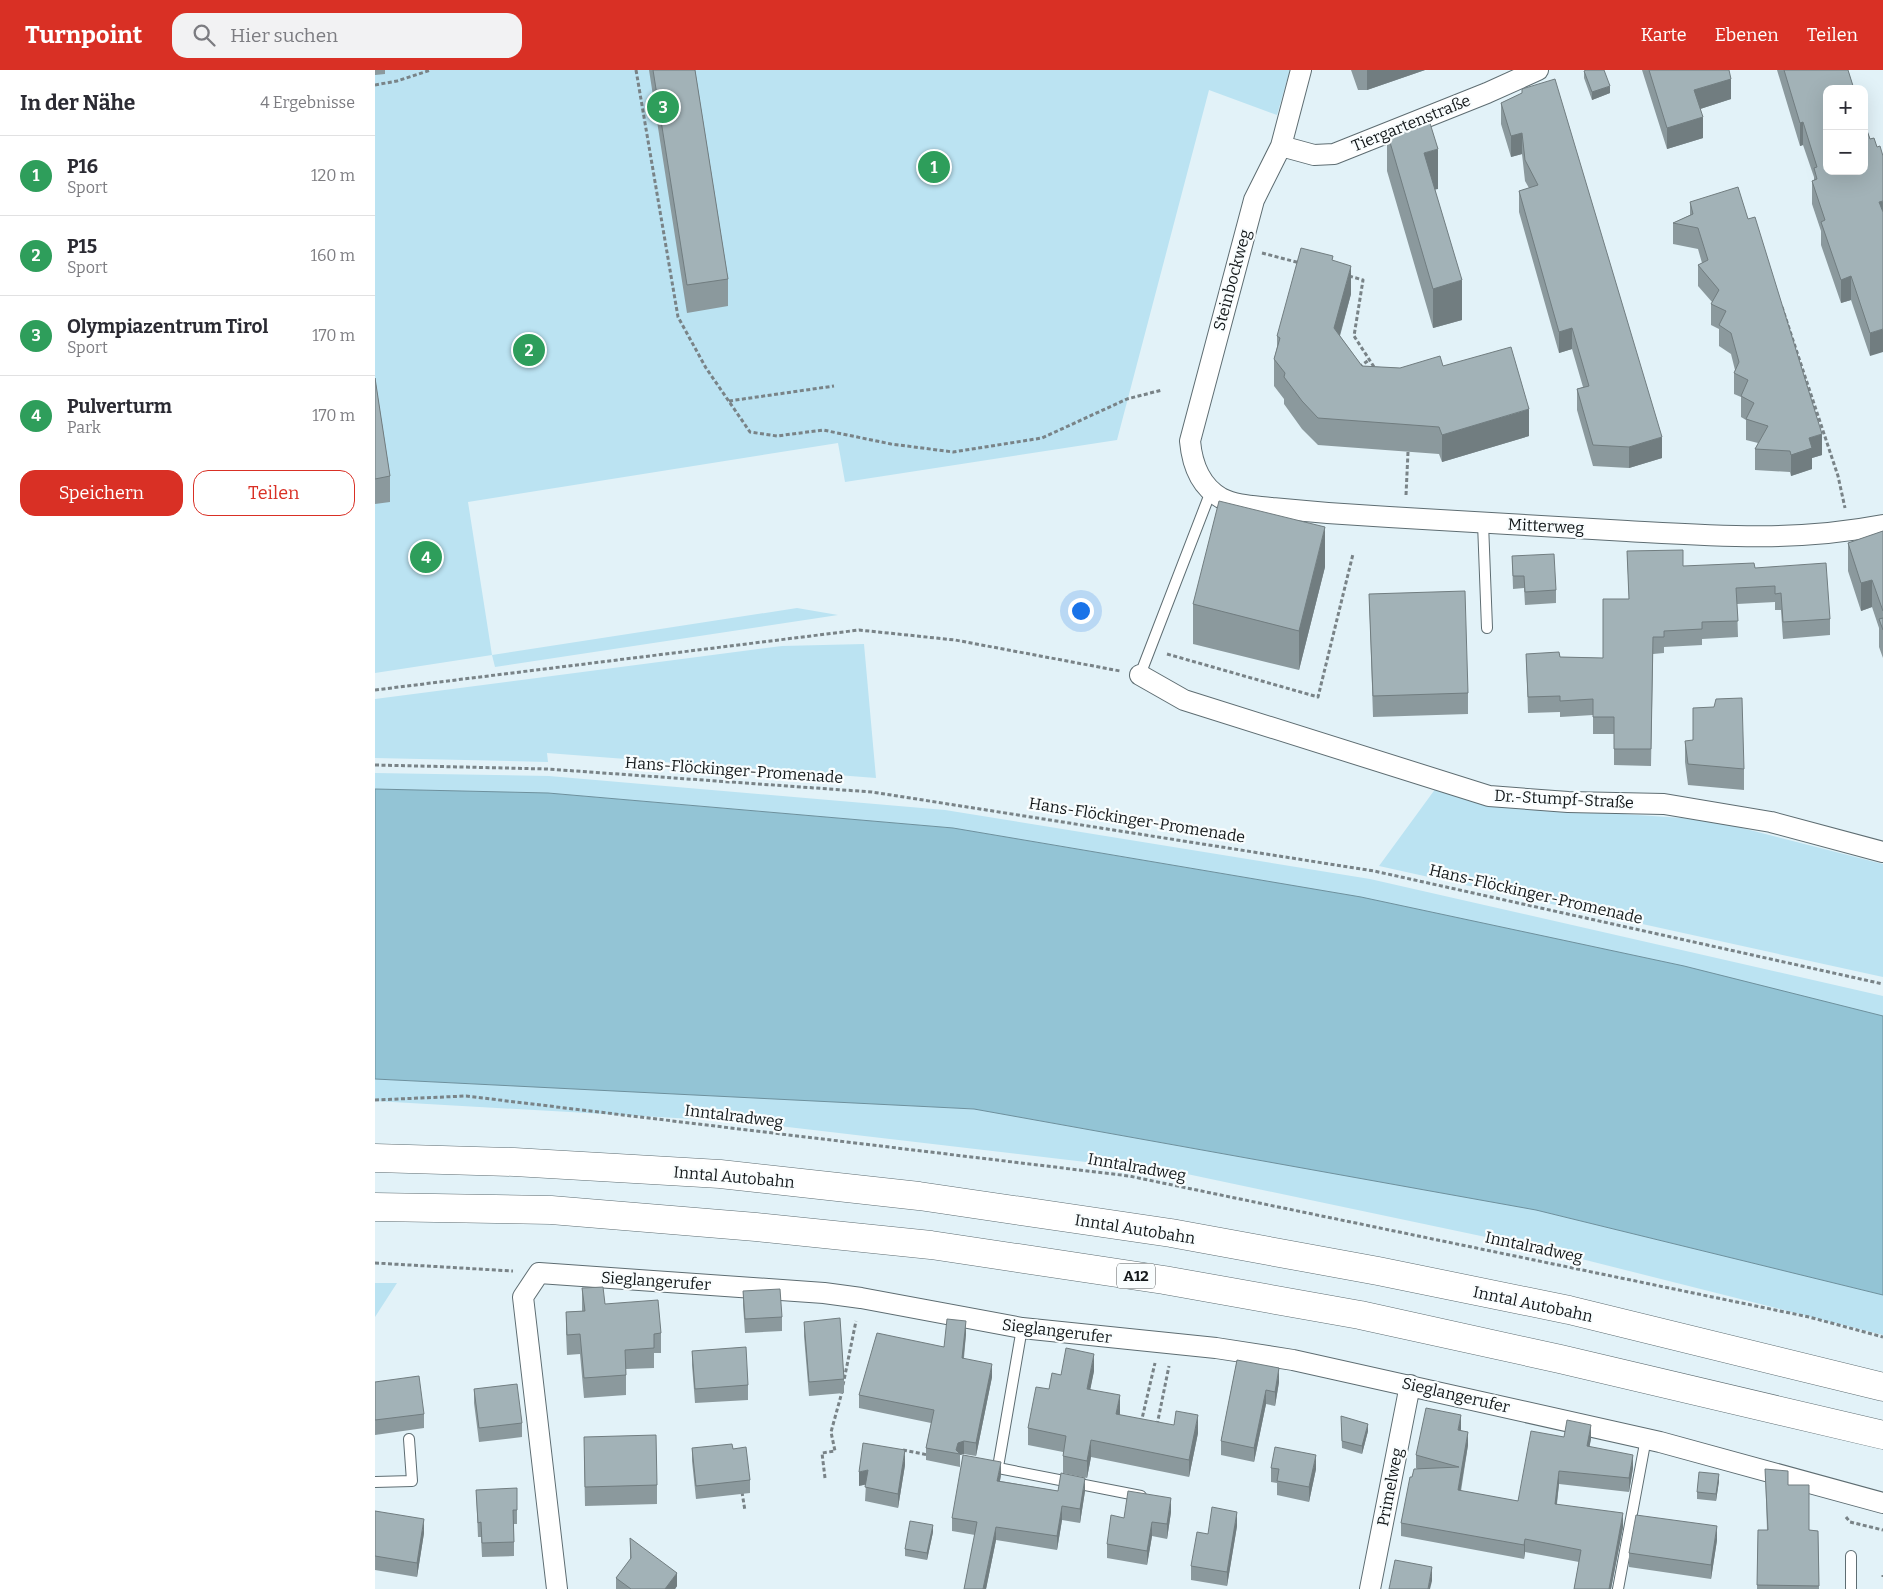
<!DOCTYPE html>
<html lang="de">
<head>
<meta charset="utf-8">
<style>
  :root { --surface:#fff; --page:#f2f2f3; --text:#2b2b33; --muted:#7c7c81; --line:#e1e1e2; --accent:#d93025 }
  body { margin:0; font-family:Bitter,serif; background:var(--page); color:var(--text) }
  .controls { position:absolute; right:15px; top:15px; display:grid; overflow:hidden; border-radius:10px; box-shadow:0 5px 20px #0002 }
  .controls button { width:45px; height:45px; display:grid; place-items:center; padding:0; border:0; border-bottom:1px solid var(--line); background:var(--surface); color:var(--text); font:25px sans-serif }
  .you { position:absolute; left:705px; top:540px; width:18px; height:18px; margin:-12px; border:4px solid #fff; border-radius:50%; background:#1a73e8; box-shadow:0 0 0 8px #1a73e833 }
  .badge { display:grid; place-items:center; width:32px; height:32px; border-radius:50%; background:var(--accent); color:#fff; font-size:16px; font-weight:700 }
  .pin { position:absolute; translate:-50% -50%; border:2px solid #fff; box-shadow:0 1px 5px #0006 }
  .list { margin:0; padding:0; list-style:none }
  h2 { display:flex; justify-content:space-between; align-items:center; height:65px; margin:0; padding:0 20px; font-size:21px }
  h2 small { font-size:16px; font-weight:400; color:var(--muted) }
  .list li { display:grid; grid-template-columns:32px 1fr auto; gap:15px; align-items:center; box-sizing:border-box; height:80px; padding:0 20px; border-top:1px solid var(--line) }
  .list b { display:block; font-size:19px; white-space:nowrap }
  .list p { margin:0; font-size:16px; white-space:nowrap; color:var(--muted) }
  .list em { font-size:16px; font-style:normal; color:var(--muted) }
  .actions { display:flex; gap:10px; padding:15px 20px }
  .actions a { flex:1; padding:11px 0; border:1px solid var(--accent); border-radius:15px; text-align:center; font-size:18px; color:var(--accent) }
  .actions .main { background:var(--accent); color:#fff }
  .icon { flex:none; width:28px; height:28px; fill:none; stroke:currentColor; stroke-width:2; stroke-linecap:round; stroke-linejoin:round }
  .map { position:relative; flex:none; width:1508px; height:1519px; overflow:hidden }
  header { display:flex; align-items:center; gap:30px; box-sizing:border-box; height:70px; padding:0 25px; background:var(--accent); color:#fff }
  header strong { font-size:24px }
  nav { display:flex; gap:28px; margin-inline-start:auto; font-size:18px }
  .search { width:350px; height:45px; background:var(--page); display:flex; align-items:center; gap:12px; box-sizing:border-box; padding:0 18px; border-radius:15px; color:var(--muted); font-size:19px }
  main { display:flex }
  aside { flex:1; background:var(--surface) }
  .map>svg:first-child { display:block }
</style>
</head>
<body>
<header>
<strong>Turnpoint</strong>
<div class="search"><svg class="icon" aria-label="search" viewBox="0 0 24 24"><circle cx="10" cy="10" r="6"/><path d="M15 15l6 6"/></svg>Hier suchen</div>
<nav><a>Karte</a><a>Ebenen</a><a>Teilen</a></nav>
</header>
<main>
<aside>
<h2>In der Nähe<small>4 Ergebnisse</small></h2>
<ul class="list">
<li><span class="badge" style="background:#2e9e5b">1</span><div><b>P16</b><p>Sport</p></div><em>120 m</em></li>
<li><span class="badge" style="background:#2e9e5b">2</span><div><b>P15</b><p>Sport</p></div><em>160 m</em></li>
<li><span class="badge" style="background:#2e9e5b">3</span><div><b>Olympiazentrum Tirol</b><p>Sport</p></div><em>170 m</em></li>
<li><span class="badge" style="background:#2e9e5b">4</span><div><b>Pulverturm</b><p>Park</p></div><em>170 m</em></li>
</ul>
<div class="actions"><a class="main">Speichern</a><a>Teilen</a></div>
</aside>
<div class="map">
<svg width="1508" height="1519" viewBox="0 0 1508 1519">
  <rect width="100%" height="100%" fill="#e2f2f8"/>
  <!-- green -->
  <path fill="#bbe3f2" d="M0,0H915L902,45L834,20L742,370L470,412L463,373L93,432L117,585L422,538L463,545L120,597L117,585L0,603Z
    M489,574L501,708L172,683L173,692L0,688V629L407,576Z
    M0,703L174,706L570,740L995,809L1508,926V946L1309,896L986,827L578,758L173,723L0,719Z
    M1061,718L1116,735L1336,750L1508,794V907L1004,796Z
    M0,1009L599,1039L1161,1140L1508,1225V1265L1163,1178L812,1104L371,1052L0,1031Z
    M0,1213H22L0,1247Z"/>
  <!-- water -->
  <path fill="#93c4d5" stroke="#6d909d" d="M0,719L173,723L578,758L986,827L1309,896L1508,946V1225L1161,1140L599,1039L0,1009Z"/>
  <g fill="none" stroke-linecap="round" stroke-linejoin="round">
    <!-- lane casing -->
    <g stroke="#5e6d72" stroke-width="12">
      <path id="lane" d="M1108,453L1112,558
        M765,605L836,421
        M613,1396L766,1426
        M623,1397L647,1258
        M0,1412L37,1411L34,1369
        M1476,1486V1519
        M1243,1519L1271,1368"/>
    </g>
    <!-- street casing -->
    <g stroke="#5e6d72" stroke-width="22">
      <path id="street" d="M926,0L906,76L879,130L815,371C817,393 825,416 846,428C861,436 881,436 897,438C936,442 975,445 1014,447C1093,452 1173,456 1252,461C1341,466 1419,472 1508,455
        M906,76L939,85L959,84L1112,23L1163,0
        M765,605L809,630L1114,726L1193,732L1289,734L1396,752L1508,782
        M182,1519L148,1227L164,1203L449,1223L486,1228L647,1258L841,1278L918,1290L1285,1372L1508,1433
        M995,1519L1035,1315"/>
    </g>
    <!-- highway casing -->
    <g stroke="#5e6d72" stroke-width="29">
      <path id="highway" d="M0,1088L139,1092L345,1104L544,1126L796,1163L1003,1201L1194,1240L1508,1317
        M0,1137L176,1140L381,1157L556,1175L789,1210L985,1245L1185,1289L1508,1365"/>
    </g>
    <!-- path -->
    <path stroke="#798387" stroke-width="3" stroke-dasharray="4 2.5" stroke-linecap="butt" d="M261,0L303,247L331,298L375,362L402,366L448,360L516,374L578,382L667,368L752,329L787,320
      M0,15L22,11L56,0
      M887,183L925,193
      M974,206L988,210L979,266L1001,300
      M1407,237L1463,406L1470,438
      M984,297L994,290
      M354,331L459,316
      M1031,425L1033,382
      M792,584L943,627L978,484
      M0,620L484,560L580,570L745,601
      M0,695L172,699L497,722L999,801L1508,914
      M0,1030L91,1026L754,1106L1434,1247L1508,1267
      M0,1193L138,1201
      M468,1315L481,1251
      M766,1353L780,1293
      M782,1355L794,1296
      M528,1380L553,1385
      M450,1408L447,1383L460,1381L456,1362L467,1322
      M367,1422L370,1441
      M1471,1447L1475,1452L1508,1460
      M1508,1505V1507"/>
    <!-- lane -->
    <use href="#lane" stroke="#fff" stroke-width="10"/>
    <!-- street -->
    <use href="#street" stroke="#fff" stroke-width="20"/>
    <!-- highway -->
    <use href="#highway" stroke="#fff" stroke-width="28"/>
  </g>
  <!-- wall -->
  <path fill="#8b999d" d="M0,0H10V4L0,5Z
    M274,0H320L353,209V236L312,243Z
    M976,0H1050L992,20H983Z
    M1267,0H1354L1356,29L1325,39L1328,68L1292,79Z
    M1402,0H1473L1495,69V286L1476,230L1466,233L1446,175V161L1437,134V111L1439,110V107L1428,75L1425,76Z
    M1209,1L1235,23L1217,30L1209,8Z
    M1147,19L1287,388L1254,398L1218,396L1202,340V319L1208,317L1197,279L1184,283L1144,142V121L1154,118L1150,111L1147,84L1136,87L1126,54V33L1147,23Z
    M1012,62L1063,119H1060L1087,250L1058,258L1012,101Z
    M1315,132L1447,385L1437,388V399L1416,406L1415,402L1380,400V379L1383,373L1371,370V350L1366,347V327L1359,324V303L1360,300L1356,284L1344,276V259L1336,255V234L1337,232L1323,216V195L1327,193L1323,179L1298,174V153L1315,145Z
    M958,191L976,224L965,266L987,296L1025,298L1068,296L1154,366L1067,392L1064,384L943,375L927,359L909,334V329L899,316V289L902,277V266Z
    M0,308L15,406V432L0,434Z
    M1508,461V588L1504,577V558L1497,537L1486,541L1473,501V473Z
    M1252,481L1308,496L1380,498L1455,549V565L1408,569L1406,540H1400V532L1362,534L1363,567L1327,569V575L1289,577V583L1278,584L1276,696L1239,695V664H1218V645L1185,647V642L1153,643L1151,584L1185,587L1228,588L1254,529Z
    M1137,486L1181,520V533L1150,535L1149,518L1138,519Z
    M950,497L924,600L818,574V534Z
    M994,524L1093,623V644L998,647Z
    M1310,671L1369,699V720L1313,715L1310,692Z
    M207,1218L230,1234L286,1263V1283H279V1298L251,1299V1325L209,1328L205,1284L192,1285L191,1262V1242L207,1241Z
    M368,1221L407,1247V1261L370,1263L368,1235Z
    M429,1252L469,1309V1323L434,1326L429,1266Z
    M591,1264L589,1288L617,1307L601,1386L589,1384L585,1385V1397L551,1390V1378L556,1353L484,1338V1325Z
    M317,1281L373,1315V1330L320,1333L317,1295Z
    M862,1290L904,1312L900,1336L891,1334L879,1392L846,1385V1371Z
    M719,1301L715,1319L745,1343V1345L823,1363L814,1407L716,1387L712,1408L688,1403V1382L653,1375V1358L674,1319L686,1305Z
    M0,1312L49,1344V1358L0,1365Z
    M99,1319L147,1353V1367L104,1372L99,1333Z
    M966,1353L993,1361L987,1384L967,1378Z
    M1086,1359V1360L1093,1375L1086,1421L1143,1431L1189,1367L1216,1369L1214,1377L1258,1398L1254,1422L1184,1414L1182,1434L1248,1457L1236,1519H1199L1204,1492L1150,1482L1149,1489L1026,1466V1453L1037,1407L1043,1399L1041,1398V1385Z
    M317,1378L358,1379L375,1410V1423L321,1429L317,1391Z
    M209,1386L282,1415V1434L210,1436Z
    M530,1395L523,1438L490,1431L491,1414L484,1416Z
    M896,1398L941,1399L934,1432L902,1425V1413L896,1412Z
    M1390,1399L1413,1415L1434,1460L1443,1461L1444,1519H1382L1383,1460H1392Z
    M626,1405L625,1411L683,1421H710L705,1453L687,1450L682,1480L621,1470L611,1519H589L600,1465L577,1461V1448Z
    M1344,1411L1341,1431L1322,1429V1422Z
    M101,1420L142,1440V1454H139V1486L107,1487L106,1467H103Z
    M0,1441L49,1463L42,1507L0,1500Z
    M796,1442L792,1469L777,1466L772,1495L732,1488V1474L749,1448Z
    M862,1456L852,1516L816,1510V1496L833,1464Z
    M558,1462L552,1490L530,1486V1479Z
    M255,1468L302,1516L300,1519H241V1508L255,1490Z
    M1342,1470L1336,1509L1254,1497V1483Z"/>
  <!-- shaded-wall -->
  <path fill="#717d80" d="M992,0H1050L992,20Z
    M1356,9V29L1319,41V20Z
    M1235,16V23L1217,30V22Z
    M1328,47V68L1292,79V58Z
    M1428,52V75L1425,76V53Z
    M1147,63V84L1136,87V66Z
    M1063,79V119L1049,122V83Z
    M1508,131V154L1504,132Z
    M976,196V224L959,286V258Z
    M1476,206V230L1466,233V210Z
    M1087,210V250L1058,258V219Z
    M1197,258V279L1184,283V262Z
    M1508,259V282L1495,286V263Z
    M1154,339V366L1067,392V365Z
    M1447,364V385L1437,388V399L1416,406V385L1434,368Z
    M1287,367V388L1254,398V377Z
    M950,457V497L924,600V561Z
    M1497,510V537L1486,541V513Z
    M591,1251V1264L587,1301V1288Z
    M719,1284V1301L712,1336V1319Z
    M617,1294V1307L601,1386V1373Z
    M904,1298V1312L900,1336V1322Z
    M891,1320V1334L879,1392V1378Z
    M745,1325V1343L741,1361V1344Z
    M823,1345V1363L814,1407V1390Z
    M1086,1345V1359L1083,1373V1360Z
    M993,1354V1361L987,1384V1376Z
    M1216,1355V1369L1212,1390V1376Z
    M1093,1362V1375L1083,1434V1420Z
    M716,1370V1387L712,1408V1391Z
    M589,1371V1384L585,1385V1384L581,1380L583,1373Z
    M530,1380V1395L523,1438V1424Z
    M941,1385V1399L934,1432V1417Z
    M1258,1385V1398L1254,1422V1408Z
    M626,1392V1405L622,1425V1411Z
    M493,1400V1414L484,1416V1402Z
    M1184,1401V1414L1180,1447V1434Z
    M1344,1404V1411L1341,1431V1424Z
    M710,1408V1421L705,1453V1439Z
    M796,1428V1442L792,1469V1454Z
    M687,1436V1450L682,1480V1466Z
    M862,1442V1456L852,1516V1502Z
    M1248,1443V1457L1236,1519H1234Z
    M49,1449V1463L42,1507V1493Z
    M777,1452V1466L772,1495V1481Z
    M558,1455V1462L552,1490V1483Z
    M1342,1456V1470L1336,1509V1495Z
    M621,1457V1470L611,1519H608Z
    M1150,1469V1482L1149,1489V1475Z
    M1057,1497V1511L1055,1519H1053Z
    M302,1503V1516L300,1519H290Z"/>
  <!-- building -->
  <path fill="#a2b2b7" stroke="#717d80" d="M278,0H320L353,209L312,215Z
    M1211,0H1229L1235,16L1217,22L1209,1Z
    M1274,0H1354L1356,9L1319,20L1328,47L1292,58Z
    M1409,0H1473L1479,19H1452V101H1489V52L1495,69L1499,68L1502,77L1505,76L1508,86V131L1504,132L1508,142V259L1495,263L1476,206L1466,210L1446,152L1450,150L1437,111L1442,109L1439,98L1442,97L1428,52L1425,53Z
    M1180,9L1287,367L1254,377L1218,375L1202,319L1214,316L1197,258L1184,262L1144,121L1163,115L1150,90L1147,63L1136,66L1126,33L1147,23V19Z
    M1054,50L1063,79L1049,83L1087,210L1058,219L1012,62Z
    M1363,117L1373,149L1380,147L1447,364L1434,368L1437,378L1416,385L1415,381L1380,379L1393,356L1371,349L1379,333L1366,326L1373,310L1359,303L1364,292L1356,263L1344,255L1351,241L1336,234L1344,220L1323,195L1333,190L1323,158L1298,153L1318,144L1315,132Z
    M926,178L958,186L957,190L976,196L959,258L987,296L1025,298L1065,286L1068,296L1136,277L1154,339L1067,365L1064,357L943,348L927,331L909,307L910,303L899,289L905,268L902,266Z
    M0,308L15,406L0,409Z
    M844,431L950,457L924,561L818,534Z
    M1508,461V541L1497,510L1486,513L1473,473Z
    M1308,480V496L1379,493L1380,498L1451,493L1455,549L1408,552L1406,523L1400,524V516L1361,518L1363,551L1327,552V559L1289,561V567H1278L1276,679H1239V647H1218V629L1185,631V626L1153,627L1151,584L1184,582L1185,587L1228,588V529H1254L1252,481Z
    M1179,484L1181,520L1150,522L1149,506H1138L1137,486Z
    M1090,521L1093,623L998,626L994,524Z
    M1508,548V560L1504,549Z
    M1367,628L1369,699L1313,694L1310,671L1318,670V638L1339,637L1341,629Z
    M228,1217L230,1234L283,1230L286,1263L279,1264V1278L250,1280L251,1305L209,1308L205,1264L192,1265L191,1242L210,1241L207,1218Z
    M405,1219L407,1247L370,1249L368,1221Z
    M465,1248L469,1309L434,1312L429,1252Z
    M572,1249L591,1251L587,1288L617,1294L601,1373L589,1371L583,1373L581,1380L585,1384L551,1378L559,1340L484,1325L502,1263L569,1277Z
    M371,1277L373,1315L320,1319L317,1281Z
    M691,1278L719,1284L712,1319L745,1325L741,1344L799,1355L801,1341L823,1345L814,1390L716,1370L712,1391L688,1386L691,1366L653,1358L661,1317L674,1319L677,1303L686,1305Z
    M862,1290L904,1298L900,1322L891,1320L879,1378L846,1371Z
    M44,1306L49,1344L0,1350V1312Z
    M142,1314L147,1353L104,1358L99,1319Z
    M1051,1338L1086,1345L1083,1360L1093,1362L1083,1420L1143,1431L1156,1361L1189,1367L1192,1350L1216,1355L1212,1376L1258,1385L1254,1408L1184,1401L1180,1434L1248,1443L1234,1519H1199L1206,1480L1150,1469L1149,1475L1026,1453L1035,1407H1037L1039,1399L1084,1397L1041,1385Z
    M966,1346L993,1354L987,1376L967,1371Z
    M281,1365L282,1415L210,1417L209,1367Z
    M488,1373L530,1380L523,1424L490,1417L493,1400L484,1402Z
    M357,1374L358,1379L371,1377L375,1410L321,1416L317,1378Z
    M900,1377L941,1385L934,1417L902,1411L904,1399L896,1398Z
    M588,1385L626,1392L622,1411L683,1421L686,1403L710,1408L705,1439L687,1436L682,1466L621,1457L608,1519H589L602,1452L577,1448Z
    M1390,1399L1413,1401V1415H1434V1460L1443,1461L1444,1516L1382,1515L1383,1460H1393Z
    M1324,1402L1344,1404L1341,1424L1322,1422Z
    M142,1418V1440H138L139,1472L107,1473L106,1452L103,1453L101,1420Z
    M753,1421L796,1428L792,1454L777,1452L772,1481L732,1474L736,1445L749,1448Z
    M837,1437L862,1442L852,1502L816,1496L822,1462L833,1464Z
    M0,1441L49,1449L42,1493L0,1486Z
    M1261,1445L1342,1456L1336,1495L1254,1483Z
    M535,1451L558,1455L552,1483L530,1479Z
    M255,1468L302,1503L290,1519H256L241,1508L256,1488Z
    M1020,1490L1057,1497L1053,1519H1014Z"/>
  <g text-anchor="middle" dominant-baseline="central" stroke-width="4.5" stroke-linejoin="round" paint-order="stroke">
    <!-- shield labels -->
    <rect fill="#f9fdfe" stroke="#585d5e" stroke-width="1" x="742" y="1193.5" width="38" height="25" rx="4"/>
    <g font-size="15" font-weight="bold" fill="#13181a">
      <text x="761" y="1206">A12</text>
    </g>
    <!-- street labels -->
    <g font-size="16" fill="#13181a" stroke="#f9fdfe">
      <text transform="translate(1036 53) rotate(-22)">Tiergartenstraße</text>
      <text transform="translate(857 210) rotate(-75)">Steinbockweg</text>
      <text transform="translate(1171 456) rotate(3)">Mitterweg</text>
      <text transform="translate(359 700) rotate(4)">Hans-Flöckinger-Promenade</text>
      <text transform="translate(1189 729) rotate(3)">Dr.-Stumpf-Straße</text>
      <text transform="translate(762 750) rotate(9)">Hans-Flöckinger-Promenade</text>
      <text transform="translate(1161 824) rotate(13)">Hans-Flöckinger-Promenade</text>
      <text transform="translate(359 1046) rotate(7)">Inntalradweg</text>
      <text transform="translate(762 1097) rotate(10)">Inntalradweg</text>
      <text transform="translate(359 1107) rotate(5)">Inntal Autobahn</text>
      <text transform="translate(760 1159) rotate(9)">Inntal Autobahn</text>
      <text transform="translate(1159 1177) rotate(12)">Inntalradweg</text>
      <text transform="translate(281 1211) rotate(4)">Sieglangerufer</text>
      <text transform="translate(1158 1234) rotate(12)">Inntal Autobahn</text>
      <text transform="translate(682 1261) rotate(7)">Sieglangerufer</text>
      <text transform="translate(1081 1325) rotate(13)">Sieglangerufer</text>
      <text transform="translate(1015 1417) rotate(-79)">Primelweg</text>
    </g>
  </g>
</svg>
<div class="controls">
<button>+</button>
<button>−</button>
</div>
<div class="you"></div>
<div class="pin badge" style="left:559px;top:97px;background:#2e9e5b">1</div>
<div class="pin badge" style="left:154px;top:280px;background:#2e9e5b">2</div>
<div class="pin badge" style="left:288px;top:37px;background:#2e9e5b">3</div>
<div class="pin badge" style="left:51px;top:487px;background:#2e9e5b">4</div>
</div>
</main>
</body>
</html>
